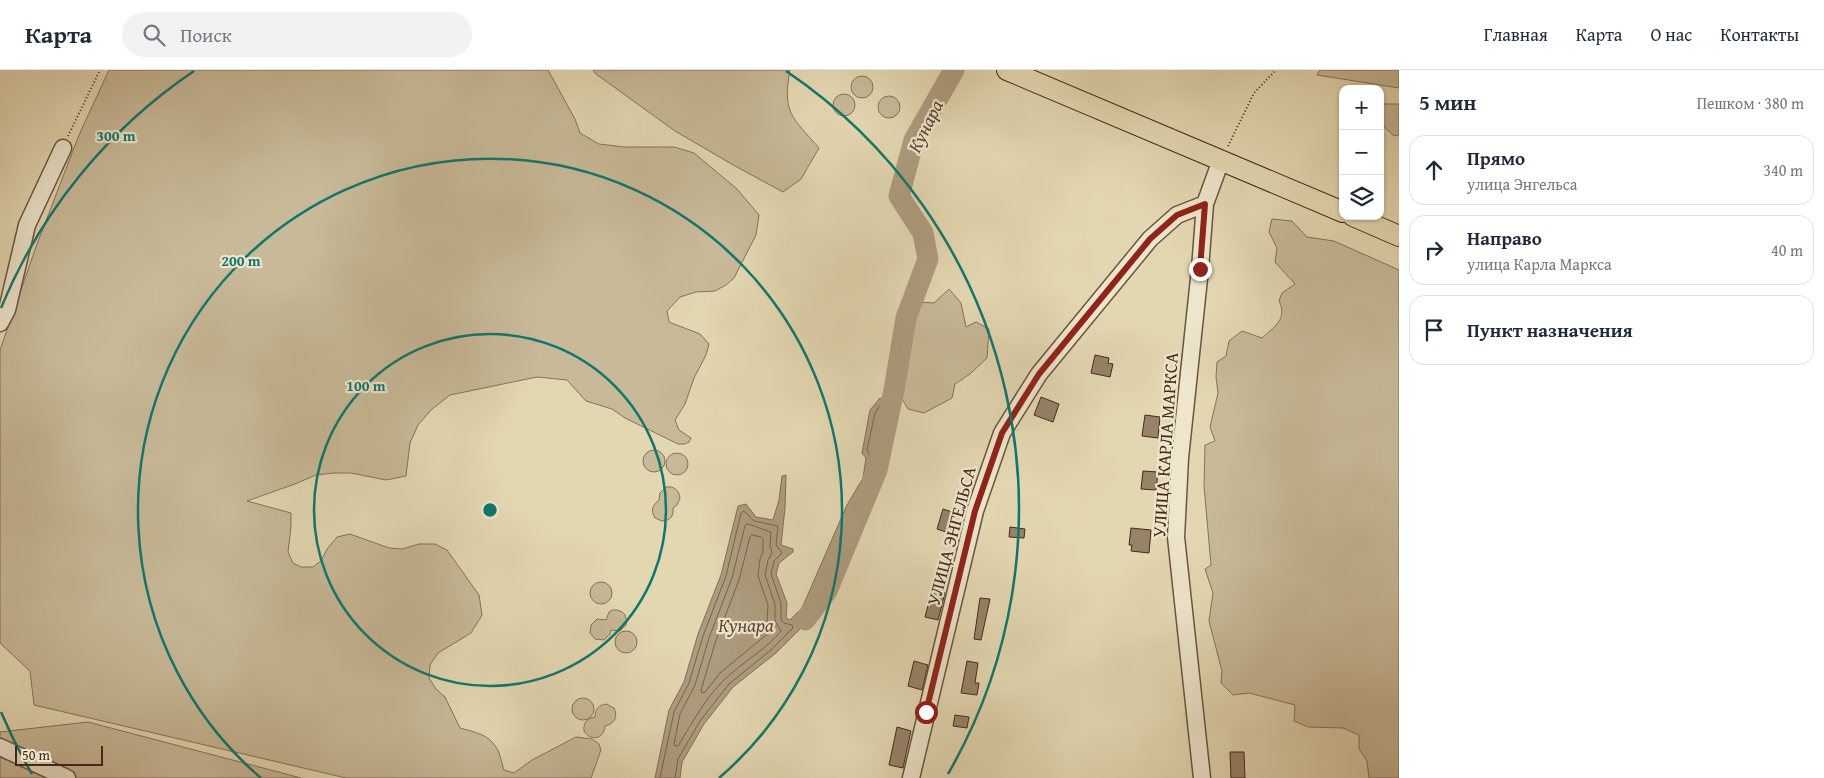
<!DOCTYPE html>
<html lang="ru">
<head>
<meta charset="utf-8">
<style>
  :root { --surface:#fff; --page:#f2f2f3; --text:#1f2937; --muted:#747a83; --line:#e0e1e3 }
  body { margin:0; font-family:"Gentium Book Plus",serif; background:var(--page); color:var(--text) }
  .controls { position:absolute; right:15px; top:15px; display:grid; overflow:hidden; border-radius:10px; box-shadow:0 1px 4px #0004 }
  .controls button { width:45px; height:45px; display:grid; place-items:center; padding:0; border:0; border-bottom:1px solid var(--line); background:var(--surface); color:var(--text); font:25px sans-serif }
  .scale { position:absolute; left:15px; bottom:12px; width:88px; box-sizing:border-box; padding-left:5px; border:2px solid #45291b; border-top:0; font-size:14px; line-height:18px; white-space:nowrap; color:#45291b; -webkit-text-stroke:4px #ede5cc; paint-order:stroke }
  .stop { position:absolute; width:15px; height:15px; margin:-11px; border:4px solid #8f2418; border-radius:50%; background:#fff }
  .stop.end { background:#8f2418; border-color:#fff; box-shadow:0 1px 5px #0008 }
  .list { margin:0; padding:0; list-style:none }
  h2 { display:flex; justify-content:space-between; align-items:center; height:65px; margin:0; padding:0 20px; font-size:21px }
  h2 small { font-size:16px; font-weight:400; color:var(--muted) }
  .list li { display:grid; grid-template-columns:32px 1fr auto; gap:15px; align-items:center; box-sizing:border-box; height:70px; margin:0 10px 10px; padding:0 10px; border:1px solid var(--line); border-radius:15px }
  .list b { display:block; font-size:19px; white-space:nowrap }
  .list p { margin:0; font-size:16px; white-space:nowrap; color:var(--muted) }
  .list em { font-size:16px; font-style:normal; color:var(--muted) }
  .icon { flex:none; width:28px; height:28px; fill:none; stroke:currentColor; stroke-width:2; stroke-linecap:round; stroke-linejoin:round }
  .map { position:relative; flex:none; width:1399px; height:708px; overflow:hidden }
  header { display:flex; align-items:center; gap:30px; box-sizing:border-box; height:70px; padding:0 25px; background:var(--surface); border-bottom:1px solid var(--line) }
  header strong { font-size:24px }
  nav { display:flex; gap:28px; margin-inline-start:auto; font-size:18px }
  .search { width:350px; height:45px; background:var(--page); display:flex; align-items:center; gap:12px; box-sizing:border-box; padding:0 18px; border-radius:28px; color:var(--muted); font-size:19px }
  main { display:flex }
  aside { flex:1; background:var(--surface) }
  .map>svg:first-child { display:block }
</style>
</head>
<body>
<header>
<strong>Карта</strong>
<div class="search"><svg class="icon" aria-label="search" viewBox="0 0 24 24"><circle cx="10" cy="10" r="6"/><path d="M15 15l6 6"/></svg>Поиск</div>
<nav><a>Главная</a><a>Карта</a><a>О нас</a><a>Контакты</a></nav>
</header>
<main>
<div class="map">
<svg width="1399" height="708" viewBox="0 0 1399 708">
  <rect width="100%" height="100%" fill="#e3d7b1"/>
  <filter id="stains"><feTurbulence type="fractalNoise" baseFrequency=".004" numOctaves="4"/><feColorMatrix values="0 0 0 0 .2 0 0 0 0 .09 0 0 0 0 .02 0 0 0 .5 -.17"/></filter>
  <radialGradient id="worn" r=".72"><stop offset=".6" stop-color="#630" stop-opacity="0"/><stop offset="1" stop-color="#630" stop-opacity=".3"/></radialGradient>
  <!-- green -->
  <path fill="#c8b998" stroke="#86715a" d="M109,0H548L575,49L580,63L599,74L624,77H674L694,83L737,119L759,145L756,165L734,208L726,215L715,221L696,222L680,227L667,241L669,252L700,264L709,274L706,285L694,308L685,334L675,350L679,360L691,368L689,372L685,374H678L625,348L612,339L586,331L567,310L537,307L450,325L431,340L418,355L410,373L406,406L386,410L351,403H334L316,405L295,414L247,431L291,443V457L288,482L293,493L301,497H313L321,491L327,479L337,467L350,464L389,478L402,479L419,474H435L447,480L479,525L482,545L471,563L438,583L430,595L429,608L436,619L445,627L460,658C474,662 488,664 496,677C499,680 502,694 504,700L514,703L532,690L576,667L592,669L599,674L601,680L591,708H346L34,635L30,601L0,573V280L37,174L79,65Z
    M593,0H790C782,43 792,47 819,78L801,109L783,122L735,96L675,61L596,4Z
    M1320,0H1399V18L1317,5Z
    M851 17a11 11 0 1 1 22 0a11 11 0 1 1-22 0Z
    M833 35a11 11 0 1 1 22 0a11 11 0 1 1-22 0Z
    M878 37a11 11 0 1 1 22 0a11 11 0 1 1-22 0Z
    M1380,34H1399V65L1394,66L1380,53Z
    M1272,149L1292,151L1307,167L1334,171L1399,200V708H1369L1367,691L1359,679V665L1343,658L1308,657L1294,651L1295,635L1249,623L1233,625L1221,613L1222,601L1209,551L1213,523L1205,499L1211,495L1204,416L1205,375L1215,371L1210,357L1218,323L1216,307L1217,292L1226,286L1229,271L1242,261L1262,268C1274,257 1288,249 1279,231L1282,223L1295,214L1275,192L1277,178L1269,162Z
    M949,219L961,233L966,257L976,252L989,259L987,288L970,304L955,314L952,328L924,343L908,339L901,327L918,232L934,233Z
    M643 391a11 11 0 1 1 22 0a11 11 0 1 1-22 0Z
    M666 394a11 11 0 1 1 22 0a11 11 0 1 1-22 0Z
    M666,417C674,416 679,420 680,428L677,435L673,438C674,446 670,451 662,451L655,448C650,440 653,435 659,430L660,423Z
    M590 523a11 11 0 1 1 22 0a11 11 0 1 1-22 0Z
    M613,540C623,539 628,546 626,555L620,561L611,560L610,564L604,570L595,569L590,563L591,555L597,549L606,550L609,542Z
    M615 572a11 11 0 1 1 22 0a11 11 0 1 1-22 0Z
    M572 639a11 11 0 1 1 22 0a11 11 0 1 1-22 0Z
    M606,634L614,638C618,646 615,654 605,656C604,669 591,672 584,661C583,653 587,648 595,647C595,639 599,635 606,634Z
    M88,652L301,708H0V662Z"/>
  <!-- water -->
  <path fill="#ad9c7e" stroke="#836e56" d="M880,328L894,335L886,350L880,389L873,413L864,430L850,474L835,498L814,545L776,583L733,617L704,654L682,692L680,708H655L669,640L684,612L698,564L721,505L738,436L746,434L756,447L773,450L779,430L782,406L786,405L785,438L781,475L793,479V482L779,493L776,504L787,533L786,548L790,550L802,538L847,435L863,408L866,388L862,383L870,340Z"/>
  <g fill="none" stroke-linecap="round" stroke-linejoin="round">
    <!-- shore -->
    <path stroke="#79624c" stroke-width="1" d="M881,335L885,336L886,338L881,350L875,386L872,388L867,380L875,343Z
      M852,438H855V441L845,472L835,489L832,490L831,487Z
      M748,454L771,462L770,475L772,483L768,490L765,505L775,534V551L781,561C765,580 743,592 725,609C706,627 692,653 678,676H675L674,674L680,644L695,615L709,568L732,508L745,456Z
      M752,465L761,467L763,469V482L760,489L758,506L768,535L767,550L771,561L720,603L705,622L702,623L701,620L716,570L739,510L750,467Z
      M660,708L674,642L689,613L703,566L726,506L741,443L744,441L754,451L778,456L776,475L782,483L774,491L771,504L781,533V550L784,553L792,555L793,558L772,579L729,614L700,651L678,689L675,708"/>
    <!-- river -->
    <path stroke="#ad9c7e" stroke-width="21" d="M805,550L827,521L877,400L894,320L906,248L928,189L923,163L899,126L914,70L954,0"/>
  </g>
  <!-- building -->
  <path fill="#978369" stroke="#45291b" d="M1095,285L1109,288L1108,293L1113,294L1110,307L1091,303Z
    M1041,327L1059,334L1053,352L1034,345Z
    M1145,345L1160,347L1158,368L1142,366Z
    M1143,401L1158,402L1156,420L1141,419Z
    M943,439L952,442L946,462L937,459Z
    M1010,457L1025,459L1024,468L1009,467Z
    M1131,458L1151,460L1149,483L1131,481L1132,475H1129Z
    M932,520L945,523L938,550L925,547Z
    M980,528L990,529L981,570L974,569Z
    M914,591L928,595L922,620L908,616Z
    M967,591L978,593L975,613H979L977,625L961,623Z
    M955,645L969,647L967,658L953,656Z
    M897,657L911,661L903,698L889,695Z
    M1230,682H1244L1245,708H1231Z"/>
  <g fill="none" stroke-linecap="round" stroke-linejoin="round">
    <!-- minor casing -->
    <g stroke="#6c5440" stroke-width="19">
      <path id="minor" d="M0,253L7,240L27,155L63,78
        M0,677L67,708
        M911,708L975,441L1002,363L1039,304L1150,169L1177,145L1205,134
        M1202,708L1176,467L1180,388L1200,199L1205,134L1221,90"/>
    </g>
    <!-- major casing -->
    <g stroke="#45291b" stroke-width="22">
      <path id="major" d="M1007,0L1343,142
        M1353,146L1399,166"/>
    </g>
    <!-- path -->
    <path stroke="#45291b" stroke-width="2" stroke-dasharray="1 2.5" stroke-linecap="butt" d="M68,66L100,0
      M1228,76L1254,23L1276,0"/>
    <!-- minor -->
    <use href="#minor" stroke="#ede5cc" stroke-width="16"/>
    <!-- major -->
    <use href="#major" stroke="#e3d7b1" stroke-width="20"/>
  </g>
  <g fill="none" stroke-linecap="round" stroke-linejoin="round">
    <!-- route -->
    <path stroke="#8f2418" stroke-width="6" d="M926,642L975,441L1002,363L1039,304L1150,169L1177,145L1205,134L1200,199"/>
  </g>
  <!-- distance rings -->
  <g fill="none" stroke="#0f766e" stroke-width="2.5">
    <circle cx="490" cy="440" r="176"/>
    <path d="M261 708A352 352 0 1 1 719 708"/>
    <path d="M32 704A529 529 0 0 1 1 642M1 238A529 529 0 0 1 194 1M786 1A529 529 0 0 1 948 704"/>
  </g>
  <g text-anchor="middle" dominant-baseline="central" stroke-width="4.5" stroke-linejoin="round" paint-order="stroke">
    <!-- street labels -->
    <g font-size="18" fill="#45291b" stroke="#ede5cc">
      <text transform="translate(1165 375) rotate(-86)">УЛИЦА КАРЛА МАРКСА</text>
      <text transform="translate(951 466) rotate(-75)">УЛИЦА ЭНГЕЛЬСА</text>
    </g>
    <!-- water labels -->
    <g font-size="19" font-style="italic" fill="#5f4634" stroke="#ede5cc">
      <text transform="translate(925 56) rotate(-64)">Кунара</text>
      <text x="746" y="555">Кунара</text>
    </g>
  </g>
  <circle cx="490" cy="440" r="8" fill="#0f766e" stroke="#ede5cc" stroke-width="2.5"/>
  <g font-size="15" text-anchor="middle" font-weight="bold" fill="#0f766e" stroke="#ede5cc" stroke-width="4.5" stroke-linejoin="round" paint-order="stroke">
    <text x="116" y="71">300 m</text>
    <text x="241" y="196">200 m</text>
    <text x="366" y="321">100 m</text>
  </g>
  <rect width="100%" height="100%" filter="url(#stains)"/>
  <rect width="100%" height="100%" fill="url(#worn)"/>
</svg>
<div class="controls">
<button>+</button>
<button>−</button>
<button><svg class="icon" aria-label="layers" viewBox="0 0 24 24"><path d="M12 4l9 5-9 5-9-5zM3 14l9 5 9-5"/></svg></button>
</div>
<div class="scale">50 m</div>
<div class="stop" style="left:926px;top:642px"></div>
<div class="stop end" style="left:1200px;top:199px"></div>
</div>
<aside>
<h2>5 мин<small>Пешком · 380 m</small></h2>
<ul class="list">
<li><svg class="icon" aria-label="ahead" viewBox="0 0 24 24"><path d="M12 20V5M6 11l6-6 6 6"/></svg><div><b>Прямо</b><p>улица Энгельса</p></div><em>340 m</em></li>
<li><svg class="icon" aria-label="right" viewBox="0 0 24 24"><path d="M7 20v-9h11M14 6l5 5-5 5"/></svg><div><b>Направо</b><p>улица Карла Маркса</p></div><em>40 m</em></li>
<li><svg class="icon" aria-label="arrive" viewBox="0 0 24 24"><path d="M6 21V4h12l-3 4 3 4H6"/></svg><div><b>Пункт назначения</b></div></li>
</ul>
</aside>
</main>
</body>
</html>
